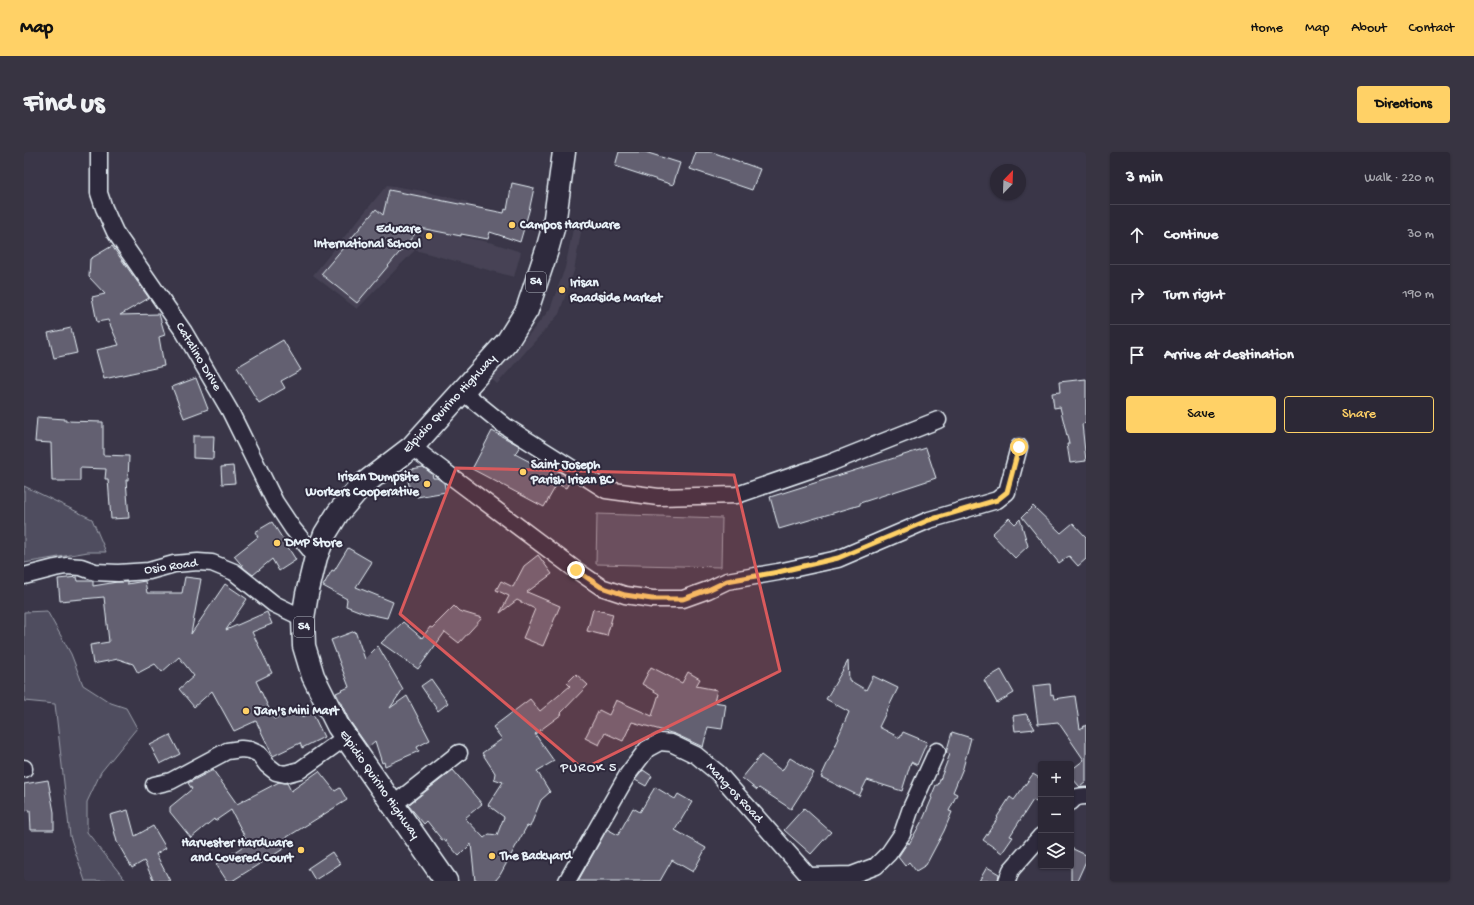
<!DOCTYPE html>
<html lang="en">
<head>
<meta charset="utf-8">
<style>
  :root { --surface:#2c2836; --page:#383442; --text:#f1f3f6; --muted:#a6a6ad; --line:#484451; --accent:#ffd166 }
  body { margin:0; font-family:"Gochi Hand",sans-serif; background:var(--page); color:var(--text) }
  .controls { position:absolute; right:12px; bottom:12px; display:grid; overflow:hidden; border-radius:4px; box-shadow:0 1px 3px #0004 }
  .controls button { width:36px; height:36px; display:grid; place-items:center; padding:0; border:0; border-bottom:1px solid var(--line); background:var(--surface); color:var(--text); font:20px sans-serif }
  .compass { position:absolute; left:966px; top:12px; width:36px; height:36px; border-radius:50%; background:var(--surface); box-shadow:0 1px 3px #0004; rotate:23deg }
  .stop { position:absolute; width:12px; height:12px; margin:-9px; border:3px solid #ffd166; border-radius:50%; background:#fff }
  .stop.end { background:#ffd166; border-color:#fff; box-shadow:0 1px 4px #0008 }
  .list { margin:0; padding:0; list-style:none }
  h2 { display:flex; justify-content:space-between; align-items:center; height:52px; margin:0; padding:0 16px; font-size:17px }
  h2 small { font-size:13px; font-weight:400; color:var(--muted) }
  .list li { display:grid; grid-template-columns:26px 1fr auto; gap:12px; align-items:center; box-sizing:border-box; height:60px; padding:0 16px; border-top:1px solid var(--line) }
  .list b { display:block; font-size:15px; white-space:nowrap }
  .list em { font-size:13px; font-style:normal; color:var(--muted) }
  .actions { display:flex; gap:8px; padding:12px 16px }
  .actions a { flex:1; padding:9px 0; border:1px solid var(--accent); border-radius:4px; text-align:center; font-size:14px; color:var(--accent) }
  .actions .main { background:var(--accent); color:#111 }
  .icon { flex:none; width:22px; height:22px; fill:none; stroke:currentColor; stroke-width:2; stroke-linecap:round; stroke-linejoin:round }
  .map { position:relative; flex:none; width:1062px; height:729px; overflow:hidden; border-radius:4px }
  header { display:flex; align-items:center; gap:24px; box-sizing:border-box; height:56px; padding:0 20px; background:var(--accent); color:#111 }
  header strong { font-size:19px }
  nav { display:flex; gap:22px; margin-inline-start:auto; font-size:14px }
  .intro { display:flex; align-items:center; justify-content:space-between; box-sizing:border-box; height:96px; padding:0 24px }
  h1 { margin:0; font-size:28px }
  .button { padding:10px 18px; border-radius:4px; background:var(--accent); color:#111; font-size:14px; font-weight:700 }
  main { display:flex; gap:24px; padding:0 24px }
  aside { flex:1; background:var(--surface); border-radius:4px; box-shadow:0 1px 3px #0004 }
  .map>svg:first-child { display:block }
</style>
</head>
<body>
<header>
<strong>Map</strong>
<nav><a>Home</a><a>Map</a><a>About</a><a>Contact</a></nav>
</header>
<div class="intro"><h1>Find us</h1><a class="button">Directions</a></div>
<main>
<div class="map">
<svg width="1062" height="729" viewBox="0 0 1062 729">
  <rect width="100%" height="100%" fill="#3a3648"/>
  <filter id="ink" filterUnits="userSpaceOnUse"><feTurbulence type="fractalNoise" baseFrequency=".025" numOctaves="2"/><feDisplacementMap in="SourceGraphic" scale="8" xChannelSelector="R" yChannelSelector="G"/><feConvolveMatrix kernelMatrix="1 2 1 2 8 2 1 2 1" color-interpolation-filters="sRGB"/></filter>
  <g filter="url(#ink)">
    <!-- built -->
    <path fill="#464354" d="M363,33L399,39L444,50L435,84L469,91L497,100L490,125L391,98L333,157L289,123Z
      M551,67L559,69L550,119L535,162L473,232L466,225L508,179L526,157L541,116Z"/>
    <!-- green -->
    <path fill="#504e5f" stroke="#9ca0ac" d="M0,334L68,367L82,400H64L0,411Z
      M573,362L698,366L697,415L572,412Z
      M23,459L47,502L59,533L87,551L102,556L113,576L77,620L63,650V680L102,729H61L46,684L31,552L0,549V460Z"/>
    <!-- building -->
    <path fill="#636171" stroke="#e8f1f8" d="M595,0H621L656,11L649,33L591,14Z
      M672,0H688L736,17L728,38L666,17Z
      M488,31L510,36L505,59L496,90L466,80L464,87L437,82V84L396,76L333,151L297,122L352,57L359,63L365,38L480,61L481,57L483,58Z
      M88,94L125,146L96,163L135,162L141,183L135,185L140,214L80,227L72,198L95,193L84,168L73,170L68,145L81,142L65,125L66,107Z
      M47,176L53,201L30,206L24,181Z
      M259,188L277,218L257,229L261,236L235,251L213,215Z
      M172,226L184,257L160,266L148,235Z
      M1062,227V271L1058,272L1062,309L1046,311L1043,292H1045L1036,255L1030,256L1028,241L1036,240L1035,230Z
      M13,265L41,267V269L79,270V303L105,304L104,328H102L105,366L87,367L84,327H81L82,317L56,316V329H28L27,291L11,290Z
      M468,279L496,294L491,302L514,314L517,308L547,327L542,336L533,332L520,355L448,317Z
      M169,284H190L189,307L169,306Z
      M902,296L912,326L836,351V353L755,377L746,345Z
      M209,314L211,331L198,332L197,315Z
      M399,315L408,322L409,326H413L420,331L422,340L393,345L392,338L386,339L382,318Z
      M1009,354L1037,381L1049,371L1062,385V407L1054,414L1045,404L1035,411L998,365Z
      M985,366L991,372L996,367L1004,394L991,406L968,382Z
      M248,370L272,408L255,419L248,407L229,423L221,417L210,404L234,385L231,380Z
      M324,396L348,410L332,435L369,450L363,466L340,461L322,454L323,447L299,434L308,418L310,419Z
      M514,403L528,422L503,440L536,454L519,494L499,486L511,457L493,448L476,461L485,444L472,438L477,429L489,435L500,414Z
      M53,425L54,429H69V434L93,430H103V432L121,429L123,441H158L161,425L177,427L167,482L201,432L223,447L202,478L243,460L248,472L228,480L248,521L232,529L250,567L274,555L278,565L288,560L300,585L278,596L276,591L249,604L232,569L210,579L188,539L170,555L155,537L170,524L155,505L138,520L131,512L114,521L109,512L94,507L69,512L66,493L85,490L80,445L36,449L34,427Z
      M430,454L435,459L458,466L435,491L421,480L394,517L357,491L379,470L398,486L406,475L408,476Z
      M569,457L589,462L583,484L563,479Z
      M331,479L341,507L354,494L379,537L366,556L383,544L406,588L393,595L395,599L361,614L360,610L358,611L351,589L344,595L325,568L312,541L325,535L307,488Z
      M824,509L825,528L842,538L849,524L874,536L855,575L876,586L879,580L903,590L893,613L887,610L878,639L843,628L835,644L797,625L815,586L814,585L825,560L802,547Z
      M627,515L658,531L664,520L676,527L672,534L693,538L690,550L702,552L698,577L684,575L679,595L651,582L608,570L599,589L581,581L575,593L561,586L575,558L585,563L592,548L628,564L635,542L618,532Z
      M977,518L990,541L973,551L960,528Z
      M552,522L564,533L537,561L538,562L511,582L530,609L513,619L526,640L517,648L506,675L503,674L476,723L471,729H451L447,692L435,704L420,687L418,688L403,669L400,672L384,653L429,618L458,652L441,666L460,686L465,682L473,683L480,665L464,653L479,630L470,627L471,621L458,601L478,587L469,575L506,547L516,559L546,534L543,531Z
      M407,527L424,551L414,559L397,534Z
      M1026,532L1027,543L1029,542L1030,547L1051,544L1056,577L1062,573V630L1056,635L1047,625V618L1060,608L1034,570L1014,572L1009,534Z
      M1002,562L1011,577L991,579L989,564Z
      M928,580L947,586L939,616L929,640L933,642L925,659L928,660L920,679L902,713L892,719L885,710L881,714L874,705L884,690L885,692L900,665L908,646L907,645L912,633H914L926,602L922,601Z
      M146,583L156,602L136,612L126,593Z
      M737,603L758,619L766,606L790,621L767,657L735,636L733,638L718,626Z
      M189,618L213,652L255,630L263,631L267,639L295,619L311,639L316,636L323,648L260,687L264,694L208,729H203L192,712L224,691L207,658L191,669L190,667L167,686L146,660V655L168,637L164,631Z
      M619,618L628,624L622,634L611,628Z
      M1009,622L1017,627V653L1009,648L986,684L989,685L978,701L959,688L974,666L973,665L986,645L990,648Z
      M24,628L30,660V678H7L6,658L0,659V632Z
      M631,635L651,647L654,642L668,650L651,678L682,696L669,720L648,708L636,729H554L583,677L594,683L609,656L616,660Z
      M780,656L807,680L787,702L760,678Z
      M104,658L111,684L129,674L142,696L132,702L146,729H130L120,709L108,716L93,690L86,663Z
      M1047,696L1062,703V709L1053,729H1047Z
      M308,700L316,712L291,728L284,716Z
      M963,715L975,722L974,729H955Z"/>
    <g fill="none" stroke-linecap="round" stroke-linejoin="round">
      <!-- minor casing -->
      <g stroke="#e8f1f8" stroke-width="19">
        <path id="minor" d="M75,0V41L80,56L91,80L160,180L206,259L251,350L269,377L292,405
          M439,240L481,274L582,338L634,345L713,343L806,311L914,268
          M388,295L552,418L577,435L601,443L628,447H659L684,438L703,429L754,420L814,407L905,368L973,348L983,340L995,295
          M0,424L31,416L42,414L57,415L71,420L94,421L125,419L150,412L174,410L188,411L210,420L250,452L279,466
          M0,617V616
          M130,633L147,629L203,599L217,597L226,598L235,602L243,613L252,620L261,622L276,618L322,585
          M1047,650C1051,645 1055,644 1062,644
          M369,653L435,601
          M785,724L828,723L852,714L865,701L878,682L887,656L913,599
          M543,729L604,622L623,597L636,590L647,591L672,603L694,621L789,729
          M983,729L987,718L1017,684"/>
      </g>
      <!-- highway casing -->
      <g stroke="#e8f1f8" stroke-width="25">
        <path id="highway" d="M422,729L314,574L289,524L280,494L279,466L283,442L292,405L301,382L314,361L337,334L388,295L483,190L503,158L523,98L530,73L540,0"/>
      </g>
      <!-- minor -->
      <use href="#minor" stroke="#2f2a3d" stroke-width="16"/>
      <!-- highway -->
      <use href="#highway" stroke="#2f2a3d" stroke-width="22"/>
    </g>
  </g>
  <g fill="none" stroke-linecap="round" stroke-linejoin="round" filter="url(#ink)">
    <!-- route -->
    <path stroke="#ffd166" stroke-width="5" d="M552,418L577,435L601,443L628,447H659L684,438L703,429L754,420L814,406L905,368L973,348L983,340L995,295"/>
  </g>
  <!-- marked area -->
  <path fill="#da5a5c" fill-opacity="0.2" stroke="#da5a5c" stroke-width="3" stroke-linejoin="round" d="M432,316L710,323L756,519L559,617L376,462Z"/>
  <!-- markers -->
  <g fill="#ffd166" stroke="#2f2a3d" stroke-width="1.5">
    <circle cx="488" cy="73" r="4"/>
    <circle cx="405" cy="84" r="4"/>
    <circle cx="538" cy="138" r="4"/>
    <circle cx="499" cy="320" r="4"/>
    <circle cx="403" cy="332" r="4"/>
    <circle cx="253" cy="391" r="4"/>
    <circle cx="222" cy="559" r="4"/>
    <circle cx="277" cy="698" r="4"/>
    <circle cx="468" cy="704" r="4"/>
  </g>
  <g text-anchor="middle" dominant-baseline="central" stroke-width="4" stroke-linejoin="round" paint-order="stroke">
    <!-- shield labels -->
    <g fill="#2f2a3d" stroke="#b0b5c0" stroke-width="1">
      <rect x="502" y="120" width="20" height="20" rx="3"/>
      <rect x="270" y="465" width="20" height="20" rx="3"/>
    </g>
    <g font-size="12" font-weight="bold" fill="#e8f1f8">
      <text x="512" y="130">54</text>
      <text x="280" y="475">54</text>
    </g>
    <!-- poi labels -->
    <g font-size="13" font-weight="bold" fill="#e8f1f8" stroke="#2f2a3d" text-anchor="start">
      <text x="496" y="73">Campos Hardware</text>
      <text x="397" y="77" text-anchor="end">Educare<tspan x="397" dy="15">International School</tspan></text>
      <text x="546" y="131">Irisan<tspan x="546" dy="15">Roadside Market</tspan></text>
      <text x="507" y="313">Saint Joseph<tspan x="507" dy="15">Parish Irisan BC</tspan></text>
      <text x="395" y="325" text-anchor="end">Irisan Dumpsite<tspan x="395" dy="15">Workers Cooperative</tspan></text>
      <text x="261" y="391">DMP Store</text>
      <text x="230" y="559">Jam's Mini Mart</text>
      <text x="269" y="691" text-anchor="end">Harvester Hardware<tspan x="269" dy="15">and Covered Court</tspan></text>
      <text x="476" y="704">The Backyard</text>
    </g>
    <!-- street labels -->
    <g font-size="13" fill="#e8f1f8" stroke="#2f2a3d">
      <text transform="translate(174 205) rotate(59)">Catalino Drive</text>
      <text transform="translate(426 252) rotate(-47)">Elpidio Quirino Highway</text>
      <text transform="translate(147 415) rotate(-8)">Osio Road</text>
      <text transform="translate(355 633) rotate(55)">Elpidio Quirino Highway</text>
      <text transform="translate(710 641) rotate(47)">Mang-os Road</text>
    </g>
    <!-- neighbourhood labels -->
    <g font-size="14" letter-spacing="1" fill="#e8f1f8" stroke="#2f2a3d">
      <text x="565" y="616">PUROK 5</text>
    </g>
  </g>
</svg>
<div class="controls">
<button>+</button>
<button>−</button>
<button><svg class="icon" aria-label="layers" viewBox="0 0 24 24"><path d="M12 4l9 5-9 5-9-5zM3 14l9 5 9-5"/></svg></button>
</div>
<svg class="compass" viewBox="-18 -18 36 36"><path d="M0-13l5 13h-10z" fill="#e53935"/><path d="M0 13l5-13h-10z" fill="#a6a6ad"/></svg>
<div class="stop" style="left:995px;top:295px"></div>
<div class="stop end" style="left:552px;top:418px"></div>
</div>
<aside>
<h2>3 min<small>Walk · 220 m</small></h2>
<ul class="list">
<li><svg class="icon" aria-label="ahead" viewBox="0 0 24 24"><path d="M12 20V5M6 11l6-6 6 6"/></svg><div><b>Continue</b></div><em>30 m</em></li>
<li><svg class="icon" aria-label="right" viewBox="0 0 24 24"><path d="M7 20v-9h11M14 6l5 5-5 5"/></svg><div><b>Turn right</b></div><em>190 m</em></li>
<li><svg class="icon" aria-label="arrive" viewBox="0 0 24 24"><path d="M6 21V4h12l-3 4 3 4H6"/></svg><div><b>Arrive at destination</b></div></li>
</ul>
<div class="actions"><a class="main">Save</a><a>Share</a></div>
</aside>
</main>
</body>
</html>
